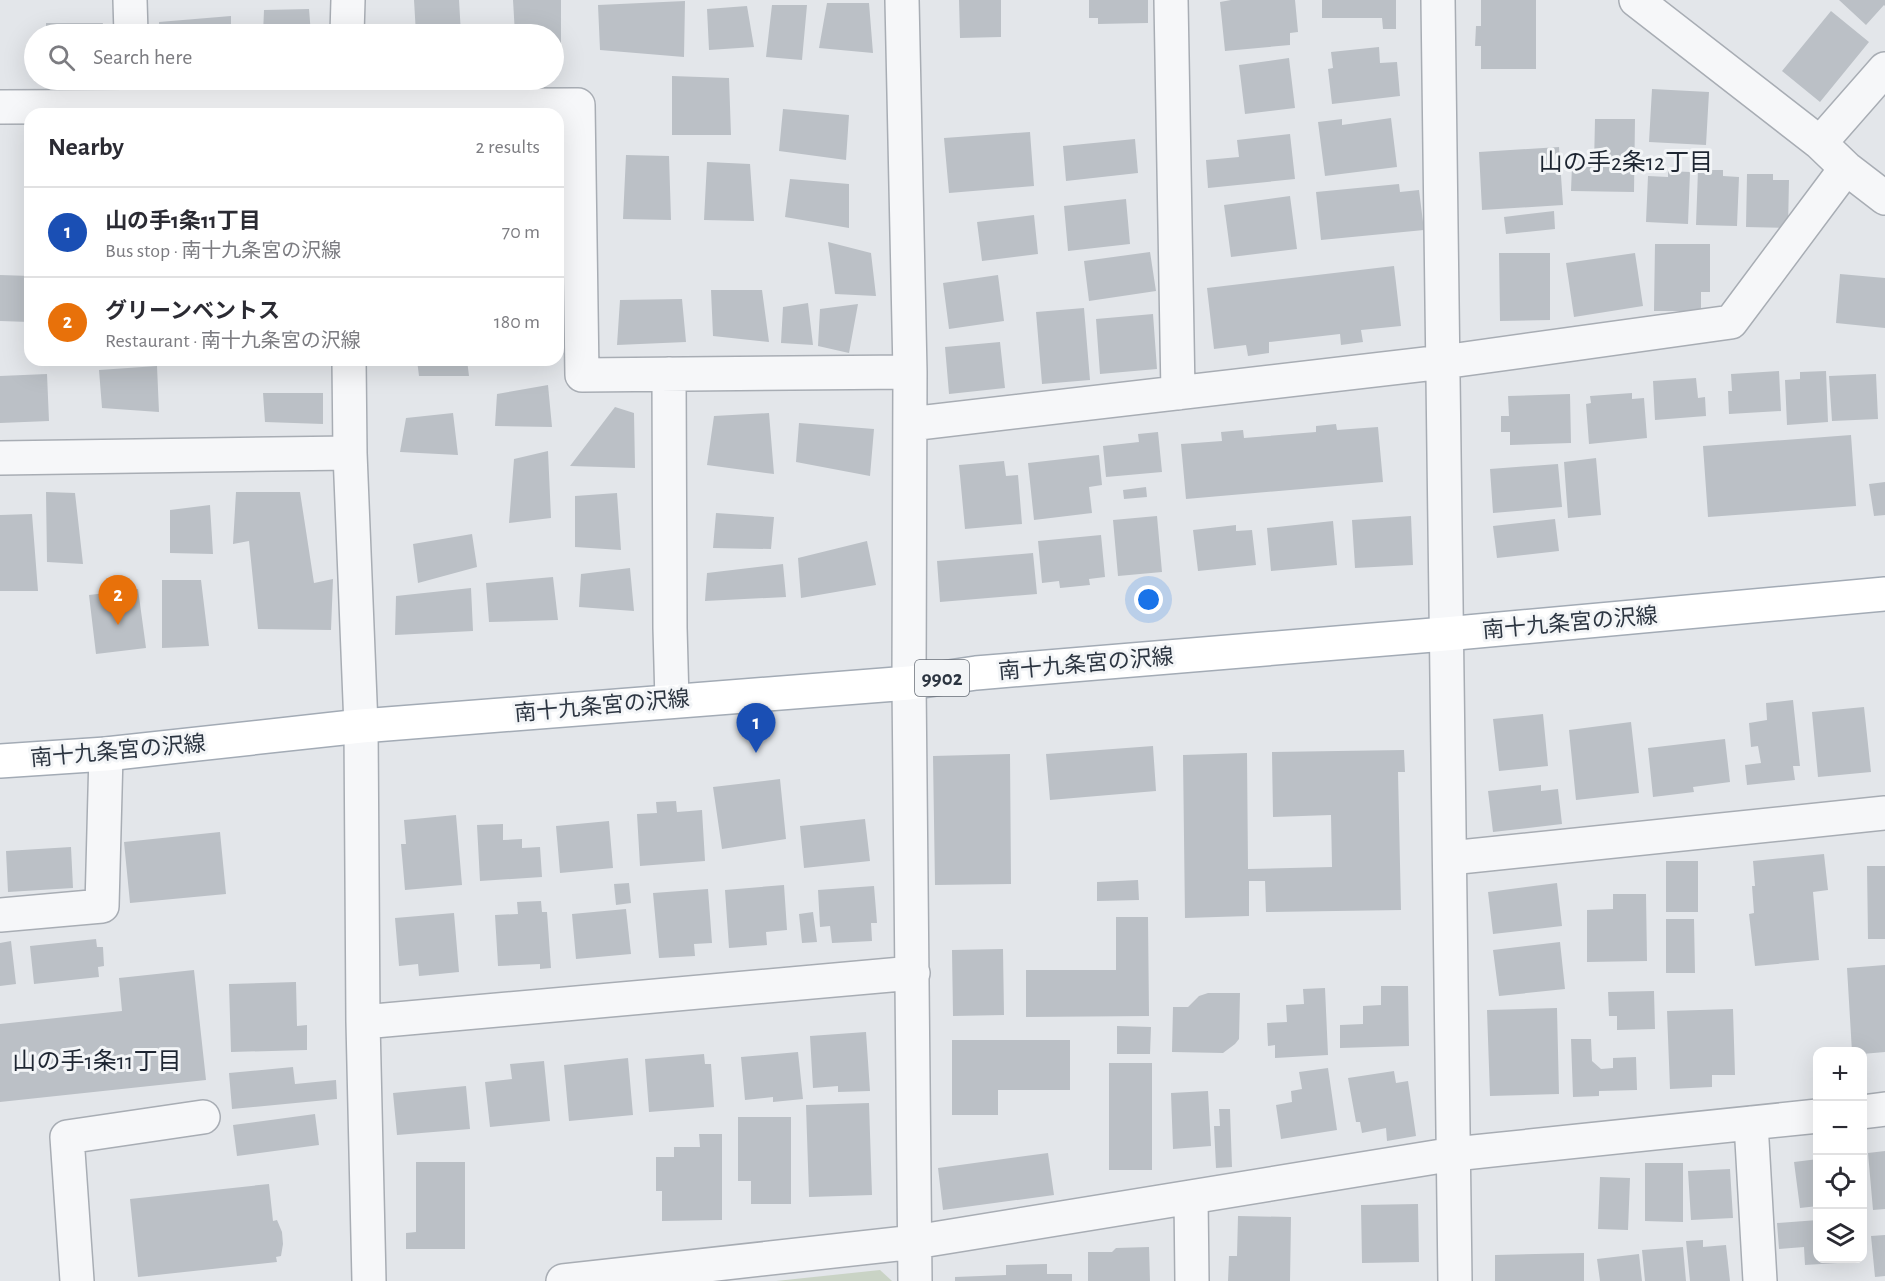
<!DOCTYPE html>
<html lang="en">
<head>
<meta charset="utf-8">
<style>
  :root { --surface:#fff; --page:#f7f7f7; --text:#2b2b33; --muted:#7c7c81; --line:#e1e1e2; --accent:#7c3aed }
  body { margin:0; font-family:"Alegreya Sans","Noto Sans JP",sans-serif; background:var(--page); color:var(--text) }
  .controls { position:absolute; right:18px; bottom:18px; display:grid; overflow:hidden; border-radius:12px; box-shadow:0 6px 24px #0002 }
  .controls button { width:54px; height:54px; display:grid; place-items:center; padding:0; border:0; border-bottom:2px solid var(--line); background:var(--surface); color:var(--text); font:30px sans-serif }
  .you { position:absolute; left:1149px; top:600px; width:21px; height:21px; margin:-15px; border:4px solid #fff; border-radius:50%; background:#1a73e8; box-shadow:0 0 0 9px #1a73e833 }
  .badge { display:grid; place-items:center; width:39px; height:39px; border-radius:50%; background:var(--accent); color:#fff; font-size:20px; font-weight:700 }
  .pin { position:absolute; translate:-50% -50px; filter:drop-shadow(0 2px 3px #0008) }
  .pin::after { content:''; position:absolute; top:32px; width:21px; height:18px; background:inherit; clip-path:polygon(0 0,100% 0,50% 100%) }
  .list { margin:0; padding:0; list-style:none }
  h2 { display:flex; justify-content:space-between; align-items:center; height:78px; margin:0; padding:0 24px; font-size:26px }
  h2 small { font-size:20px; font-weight:400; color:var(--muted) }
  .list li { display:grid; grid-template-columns:39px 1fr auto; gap:18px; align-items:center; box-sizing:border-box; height:90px; padding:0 24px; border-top:2px solid var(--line) }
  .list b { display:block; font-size:22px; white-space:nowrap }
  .list p { margin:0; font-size:20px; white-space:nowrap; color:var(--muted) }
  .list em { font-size:20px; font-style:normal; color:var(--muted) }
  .icon { flex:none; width:33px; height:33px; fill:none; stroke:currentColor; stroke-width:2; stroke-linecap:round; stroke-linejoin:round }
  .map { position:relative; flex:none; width:1885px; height:1281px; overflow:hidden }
  .search { position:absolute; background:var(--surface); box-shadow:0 6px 24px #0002; left:24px; top:24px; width:540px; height:66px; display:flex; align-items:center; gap:15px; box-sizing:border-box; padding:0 21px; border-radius:33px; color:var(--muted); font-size:22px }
  .panel { position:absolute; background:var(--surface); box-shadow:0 6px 24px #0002; left:24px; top:108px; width:540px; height:258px; border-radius:18px }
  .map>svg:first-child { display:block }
</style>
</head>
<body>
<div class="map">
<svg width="1885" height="1281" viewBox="0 0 1885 1281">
  <rect width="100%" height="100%" fill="#e3e6ea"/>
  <!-- green -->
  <path fill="#c9d3c5" d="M880,1270L892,1281H776Z"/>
  <!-- building -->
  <path fill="#bbc0c6" d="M414,0H459L461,34H416Z
    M513,0H561V49H554V34H515Z
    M959,0H1001V37L960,38Z
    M1089,0H1148V23L1098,24V18H1089Z
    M1231,0H1295L1298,32L1290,33V45L1225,51L1220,2Z
    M1322,0H1396V29H1383L1382,18H1322Z
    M1481,0H1536V69H1481V46H1475L1476,26H1481Z
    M1839,0H1885V6L1884,5L1866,25Z
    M685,1L684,57L600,50L598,5Z
    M827,3H869L873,53L819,48Z
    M772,5H807L802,60L766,57Z
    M747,6L754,47L709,50L707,9Z
    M309,9L311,34H263L264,10Z
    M1831,11L1869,42L1820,102L1782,71Z
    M231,16V34H159V22Z
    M46,23H103L100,34H46Z
    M1379,47L1380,63L1397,62L1400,96L1332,104L1328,69L1333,68L1331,52Z
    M1289,58L1295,108L1245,114L1239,65Z
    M672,76L729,78L731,135H672Z
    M1652,89L1709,92L1706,145L1649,142Z
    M783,109L849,115L846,160L779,151Z
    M1391,118L1397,167L1325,176L1318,122L1342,119V125Z
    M1595,119H1635L1634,192L1571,191L1572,165H1594Z
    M1030,132L1034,186L949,193L944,138Z
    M1290,134L1295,179L1208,188L1206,160L1239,157L1237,140Z
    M1135,139L1138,173L1066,181L1063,146Z
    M1559,147L1563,205L1482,210L1479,152Z
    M626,155L669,156L671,220L623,219Z
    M707,162L750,164L754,221L704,220Z
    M1698,170H1723V176L1739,177L1737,226L1696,225Z
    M1668,171L1690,172L1688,224L1646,222L1648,176L1668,177Z
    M1747,174H1773V180H1789L1788,228L1746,227Z
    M790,179L849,184V228L785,217Z
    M1399,184L1400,192L1419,190L1424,230L1321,240L1316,192Z
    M1290,196L1297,249L1231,257L1224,205Z
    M1126,199L1130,244L1068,251L1064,206Z
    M1554,211L1555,229L1506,234L1504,217Z
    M1034,215L1038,254L982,261L977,222Z
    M828,242L871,253L876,296L835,294Z
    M1655,244H1710V292H1701V311H1654Z
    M1150,252L1156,291L1089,301L1084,261Z
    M1499,253H1550V320L1500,321Z
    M1635,253L1643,306L1574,317L1566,263Z
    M1394,266L1401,326L1361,330L1363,342L1341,345L1340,334L1269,342V353L1248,356L1246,345L1214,349L1207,288Z
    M1840,274L1885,278V328L1836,323Z
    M0,275L30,276V322L0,321Z
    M998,275L1004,321L949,329L943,283Z
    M711,290H762L769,342L713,336Z
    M682,299L686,342L617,345L620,300Z
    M808,303L813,345L781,343L783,307Z
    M858,304L849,353L818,346L820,309Z
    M1084,308L1090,380L1042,384L1036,312Z
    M1153,314L1157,369L1100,374L1096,319Z
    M1000,342L1005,388L949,394L945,347Z
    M417,360H467L469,376H419Z
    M157,366L159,412L102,408L99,370Z
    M1779,371L1781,411L1729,414L1728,391H1732L1731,374Z
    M1826,371L1828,422L1787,425L1785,380L1800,379V372Z
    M47,374L49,421L0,423V376Z
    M1876,374L1878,419L1832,421L1829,376Z
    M1696,378L1698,398L1705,397L1706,416L1655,420L1653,381Z
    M548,385L552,427L495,426L497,394Z
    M263,393H323V424L265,422Z
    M1632,393V399L1644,398L1647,438L1589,444L1586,404L1591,403L1590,396Z
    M1570,394L1571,443L1510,445V432H1501V416H1509L1508,396Z
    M615,407L634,413L635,468L570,466Z
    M453,413L458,455L400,452L406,418Z
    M769,413L774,474L707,465L714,416Z
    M799,423L874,429L870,476L796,462Z
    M1336,424L1337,430L1378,427L1383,482L1186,499L1181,444L1222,441L1221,432L1243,430L1244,438L1316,432V426Z
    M1158,432L1162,472L1106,477L1103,446L1139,442L1138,434Z
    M1851,435L1856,506L1708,517L1703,446Z
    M548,451L551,518L509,523L514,459Z
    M1099,455L1102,485L1089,487L1092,513L1034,520L1028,463Z
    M1596,458L1601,515L1568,518L1564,462Z
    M1004,461L1006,476L1018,475L1022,524L965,529L959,465Z
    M1558,464L1562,507L1493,513L1490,469Z
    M1885,482V515L1874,516L1869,484Z
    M1146,487L1147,497L1124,499L1123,490Z
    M46,492L75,493L83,564L47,562Z
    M236,492H300L314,583L333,579L331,630L258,629L249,541L233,544Z
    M617,493L621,550L575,547V496Z
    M210,505L213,554L170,553V510Z
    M716,513L774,517L771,549L713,548Z
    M32,514L38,591H0V515Z
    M1157,516L1162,572L1118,576L1113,520Z
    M1411,516L1413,565L1355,568L1352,520Z
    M1555,519L1559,551L1497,558L1493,526Z
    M1333,521L1337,565L1271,571L1267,528Z
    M1236,525V531L1252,530L1256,565L1198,571L1193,530Z
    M472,534L477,567L418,583L413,544Z
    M1101,535L1105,577L1089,579L1090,585L1060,588L1059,581L1042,583L1038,541Z
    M867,541L876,585L801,598L798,558Z
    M1033,553L1037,594L940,602L937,561Z
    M783,564L786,597L705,601L707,573Z
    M630,568L634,611L579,607L581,574Z
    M553,577L558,620L489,622L486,583Z
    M162,580H201L209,646L162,648Z
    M471,588L473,631L395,635L396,596Z
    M138,589L146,648L96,654L89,595Z
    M1793,700L1800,766H1793L1795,780L1747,785L1745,765L1761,763L1758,746L1751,747L1749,723L1767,720L1766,703Z
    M1864,707L1871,772L1818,777L1812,712Z
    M1543,714L1548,766L1499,771L1493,719Z
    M1631,722L1639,793L1576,800L1569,730Z
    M1725,739L1730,782L1693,787L1694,792L1653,797L1648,748Z
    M1153,746L1156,791L1050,800L1046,754Z
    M1404,750L1405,772H1398L1401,910L1266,912L1265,881H1249V916L1185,918L1183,755L1247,753L1248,869L1332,867L1331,815L1273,817L1272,752Z
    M1010,754L1011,884L935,885L933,756Z
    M780,779L786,839L722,849L713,787Z
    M1541,785V791L1558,789L1562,824L1493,832L1488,791Z
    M676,801L677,812L702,810L705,861L640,866L637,814L657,813L656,802Z
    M456,815L462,885L405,890L401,844H406L404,820Z
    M865,819L870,861L804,868L800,826Z
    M609,821L613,868L560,873L556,826Z
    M503,824V840L522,839V848L540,847L542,877L480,881L477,825Z
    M220,832L226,894L130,903L124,842Z
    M71,847L73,888L8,892L6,851Z
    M1824,854L1828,890L1813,892L1819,960L1755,966L1749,914L1754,913L1752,886H1755L1753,861Z
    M1666,861H1698V912H1666Z
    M1867,866H1885V939H1868Z
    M1138,880L1139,900L1097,901V882Z
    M629,883L631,903L616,905L614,884Z
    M1557,883L1562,926L1493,934L1488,892Z
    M784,885L787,930L766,932L767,945L729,948L725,890Z
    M874,886L877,923H871L872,941L832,943L830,926L820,927L818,890Z
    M708,889L712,943L694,944L695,956L659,958L653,893Z
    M1613,894H1646L1647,961L1587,962V910L1613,909Z
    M541,901L542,912H547L551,968L540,969V964L498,966L495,915L518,914L517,902Z
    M626,909L631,954L576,959L572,914Z
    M813,912L817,942L802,943L799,914Z
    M454,913L459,972L419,976L418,964L399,966L395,918Z
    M1116,917H1148L1149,1016L1026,1017V970H1116Z
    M1666,919H1694L1695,973H1666Z
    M96,939L97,947H103L104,966L98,967L99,977L34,984L30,946Z
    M11,941L16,984L0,986V943Z
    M1560,942L1565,989L1499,996L1493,950Z
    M1003,949L1004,1015L953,1016L952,950Z
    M1885,965V1052L1862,1054V1052H1852L1847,968Z
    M194,970L206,1080L0,1102V1024L122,1011L119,978Z
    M296,982L297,1026L307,1025V1050L231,1052L229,984Z
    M1381,986H1408L1409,1046L1340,1048V1025L1363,1024V1006L1381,1005Z
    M1325,988L1328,1055L1275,1058V1045L1268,1046L1267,1023L1287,1022L1286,1005L1304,1004L1303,989Z
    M1654,991L1655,1029L1617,1030V1016H1609L1608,992Z
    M1208,993H1240L1239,1039L1235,1044L1223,1053L1172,1052L1173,1007H1188L1199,996Z
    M1557,1008L1559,1094L1490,1096L1487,1010Z
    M1733,1009L1735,1075H1712V1087L1670,1089L1667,1011Z
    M1117,1026L1151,1027L1150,1054H1117Z
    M866,1032L870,1091L838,1092V1086L813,1088L810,1036Z
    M1571,1039H1591L1592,1061L1601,1069L1613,1068V1058L1636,1057L1637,1090L1599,1091V1096L1573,1097Z
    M952,1040H1070V1090H998V1115H952Z
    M798,1052L803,1099L773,1102V1097L745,1100L741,1057Z
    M704,1054L705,1064H711L714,1107L649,1112L645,1059Z
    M628,1058L633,1115L569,1121L564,1065Z
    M544,1061L550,1121L490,1127L485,1082L512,1079L510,1064Z
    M1109,1063H1152V1170H1109Z
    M293,1067L295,1084L336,1080L337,1099L232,1109L229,1073Z
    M1328,1068L1337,1130L1281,1139L1276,1105L1292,1102L1291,1091L1302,1089L1299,1072Z
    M1394,1071L1396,1083L1408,1081L1416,1136L1387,1141L1386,1128L1362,1133L1360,1122H1356L1348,1078Z
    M466,1086L470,1129L397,1135L393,1093Z
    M1208,1091L1211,1146L1173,1149L1171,1093Z
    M869,1103L872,1195L809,1197L806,1105Z
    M1219,1109H1230L1232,1167L1216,1168L1214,1126H1220Z
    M315,1114L319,1145L237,1156L233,1125Z
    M738,1117H791V1204H751V1181H738Z
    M699,1134H722V1220L662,1221V1191H656V1157H674V1147H700Z
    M1885,1151V1209L1873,1210L1868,1153Z
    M1048,1153L1054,1195L943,1210L938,1168Z
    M1818,1159V1206L1800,1208L1794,1162Z
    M416,1162H465V1249H406V1233L416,1232Z
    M1645,1163H1683V1222L1645,1221Z
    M1730,1169L1733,1218L1691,1220L1688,1171Z
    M1600,1177L1630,1178L1628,1230L1598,1229Z
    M269,1184L273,1221L277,1220L282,1232L283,1244L281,1256L276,1257L277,1262L138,1277L130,1199Z
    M1418,1204L1419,1262L1362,1263L1361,1205Z
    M1238,1216L1291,1217L1290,1281H1228L1229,1256H1237Z
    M1818,1220V1258H1852L1853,1262L1805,1265L1804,1247L1779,1249L1777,1223Z
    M1885,1235V1276L1875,1277L1871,1236Z
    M1703,1240V1247L1726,1245L1730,1281H1690L1686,1241Z
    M1149,1247L1150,1281H1088V1252H1112L1116,1248Z
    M1683,1247L1686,1281H1645L1642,1250Z
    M1584,1253V1281H1495V1255Z
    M1639,1254L1642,1281H1600L1597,1259Z
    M1047,1264V1274H1072V1281H955V1277L1006,1275V1265Z"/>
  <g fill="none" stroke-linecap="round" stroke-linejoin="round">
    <!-- minor casing -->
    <g stroke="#a8adb4" stroke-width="36">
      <path id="minor" d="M130,0L131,34
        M902,0L910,372L909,683L915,1281
        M1171,0L1178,393
        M1438,0L1455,1281
        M1636,0L1820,143L1846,168L1885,198
        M347,34L348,0
        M0,107L578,105L582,375L910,372
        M1820,143L1885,69
        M349,360L350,453L361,726L363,1022L369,1281
        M669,374L670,628L672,701
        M910,424L1443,362L1731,322L1846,168
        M0,458L350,453
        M1450,858L1885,813
        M0,915L102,906L106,754
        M363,1022L913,973
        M1862,1112L1885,1109
        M1751,1123L1760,1281
        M1191,1197L1192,1281
        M77,1281L67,1137L203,1117
        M563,1281L915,1242L1454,1154L1818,1116"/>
    </g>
    <!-- major casing -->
    <g stroke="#a3abb5" stroke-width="36">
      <path id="major" d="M0,761L106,754L361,726L909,683L976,673L1445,634L1885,594"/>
    </g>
    <!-- minor -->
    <use href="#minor" stroke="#f6f7f9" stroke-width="33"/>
    <!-- major -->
    <use href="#major" stroke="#fff" stroke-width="33"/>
  </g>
  <g text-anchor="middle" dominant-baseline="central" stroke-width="6" stroke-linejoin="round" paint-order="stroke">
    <!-- shield labels -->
    <rect fill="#f3f5f7" stroke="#686f78" stroke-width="1.5" x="915" y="660" width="54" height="36" rx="4.5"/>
    <g font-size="21" font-weight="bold" fill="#2c3541">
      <text x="942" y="678">9902</text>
    </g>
    <!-- street labels -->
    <g font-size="22" fill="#2c3541" stroke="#f3f5f7">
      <text transform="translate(1570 623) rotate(-5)">南十九条宮の沢線</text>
      <text transform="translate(1086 664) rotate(-5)">南十九条宮の沢線</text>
      <text transform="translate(602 706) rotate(-5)">南十九条宮の沢線</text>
      <text transform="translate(118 751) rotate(-5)">南十九条宮の沢線</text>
    </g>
    <!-- neighbourhood labels -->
    <g font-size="24" fill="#1e2632" stroke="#f3f5f7">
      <text x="1626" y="163">山の手2条12丁目</text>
      <text x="97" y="1062">山の手1条11丁目</text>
    </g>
  </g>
</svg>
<div class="controls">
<button>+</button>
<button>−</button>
<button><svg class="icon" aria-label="locate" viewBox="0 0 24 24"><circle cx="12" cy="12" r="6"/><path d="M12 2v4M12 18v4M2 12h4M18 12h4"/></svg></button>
<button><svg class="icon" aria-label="layers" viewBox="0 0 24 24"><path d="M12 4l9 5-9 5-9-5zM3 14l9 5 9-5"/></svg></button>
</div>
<div class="you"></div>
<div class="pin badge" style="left:756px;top:753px;background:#1a4fb4">1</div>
<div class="pin badge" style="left:118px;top:625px;background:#e8710a">2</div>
<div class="search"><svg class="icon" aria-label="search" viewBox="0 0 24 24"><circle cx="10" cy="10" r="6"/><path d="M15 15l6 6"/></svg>Search here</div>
<section class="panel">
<h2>Nearby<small>2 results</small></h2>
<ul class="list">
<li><span class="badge" style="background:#1a4fb4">1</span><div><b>山の手1条11丁目</b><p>Bus stop · 南十九条宮の沢線</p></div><em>70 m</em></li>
<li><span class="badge" style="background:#e8710a">2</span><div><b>グリーンベントス</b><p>Restaurant · 南十九条宮の沢線</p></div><em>180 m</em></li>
</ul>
</section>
</div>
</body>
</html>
